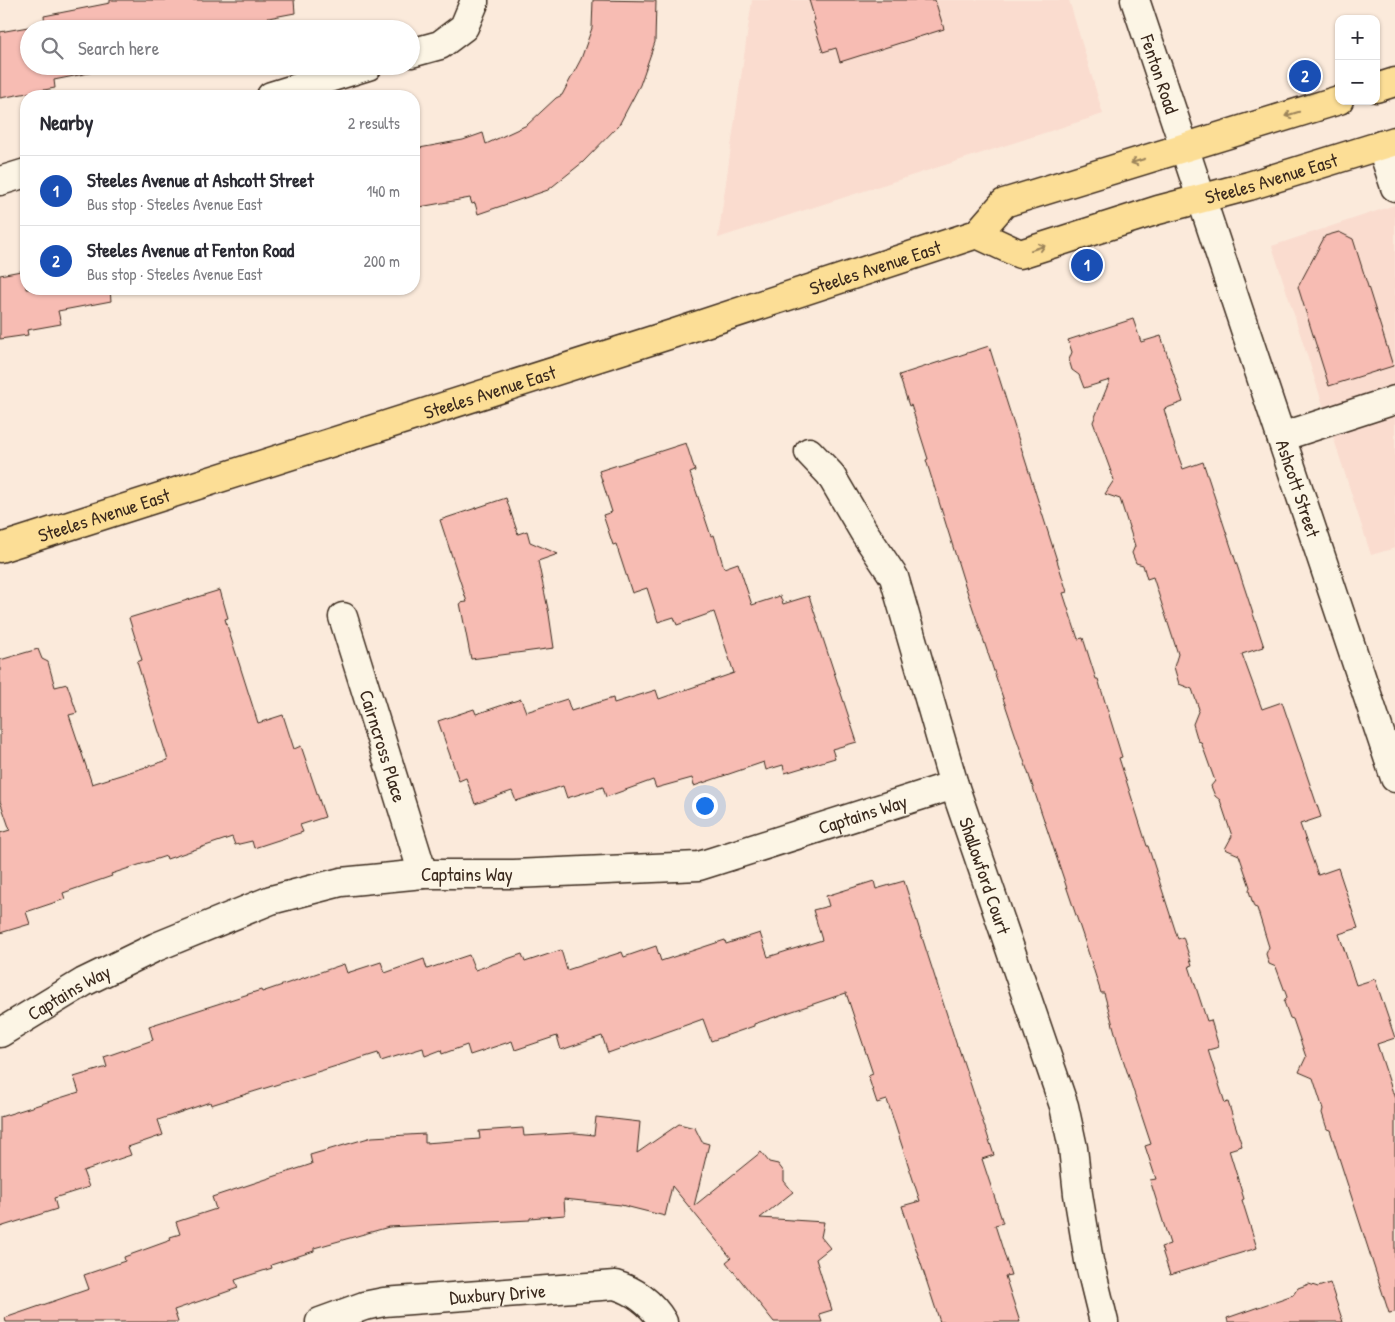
<!DOCTYPE html>
<html lang="en">
<head>
<meta charset="utf-8">
<style>
  :root { --surface:#fff; --page:#f2f2f3; --text:#2b2b33; --muted:#7c7c81; --line:#e1e1e2; --accent:#b45309 }
  body { margin:0; font-family:"Patrick Hand",sans-serif; background:var(--page); color:var(--text) }
  .controls { position:absolute; right:15px; top:15px; display:grid; overflow:hidden; border-radius:10px; box-shadow:0 1px 4px #0004 }
  .controls button { width:45px; height:45px; display:grid; place-items:center; padding:0; border:0; border-bottom:1px solid var(--line); background:var(--surface); color:var(--text); font:25px sans-serif }
  .you { position:absolute; left:704px; top:805px; width:18px; height:18px; margin:-12px; border:4px solid #fff; border-radius:50%; background:#1a73e8; box-shadow:0 0 0 8px #1a73e833 }
  .badge { display:grid; place-items:center; width:32px; height:32px; border-radius:50%; background:var(--accent); color:#fff; font-size:16px; font-weight:700 }
  .pin { position:absolute; translate:-50% -50%; border:2px solid #fff; box-shadow:0 1px 5px #0006 }
  .list { margin:0; padding:0; list-style:none }
  h2 { display:flex; justify-content:space-between; align-items:center; height:65px; margin:0; padding:0 20px; font-size:21px }
  h2 small { font-size:16px; font-weight:400; color:var(--muted) }
  .list li { display:grid; grid-template-columns:32px 1fr auto; gap:15px; align-items:center; box-sizing:border-box; height:70px; padding:0 20px; border-top:1px solid var(--line) }
  .list b { display:block; font-size:19px; white-space:nowrap }
  .list p { margin:0; font-size:16px; white-space:nowrap; color:var(--muted) }
  .list em { font-size:16px; font-style:normal; color:var(--muted) }
  .icon { flex:none; width:28px; height:28px; fill:none; stroke:currentColor; stroke-width:2; stroke-linecap:round; stroke-linejoin:round }
  .map { position:relative; flex:none; width:1395px; height:1322px; overflow:hidden }
  .search { position:absolute; background:var(--surface); box-shadow:0 1px 4px #0004; left:20px; top:20px; width:400px; height:55px; display:flex; align-items:center; gap:12px; box-sizing:border-box; padding:0 18px; border-radius:28px; color:var(--muted); font-size:19px }
  .panel { position:absolute; background:var(--surface); box-shadow:0 1px 4px #0004; left:20px; top:90px; width:400px; height:205px; border-radius:20px }
  .map>svg:first-child { display:block }
</style>
</head>
<body>
<div class="map">
<svg width="1395" height="1322" viewBox="0 0 1395 1322">
  <rect width="100%" height="100%" fill="#fbeadb"/>
  <filter id="ink" filterUnits="userSpaceOnUse"><feTurbulence type="fractalNoise" baseFrequency=".02" numOctaves="2"/><feDisplacementMap in="SourceGraphic" scale="10" xChannelSelector="R" yChannelSelector="G"/><feConvolveMatrix kernelMatrix="1 2 1 2 8 2 1 2 1" color-interpolation-filters="sRGB"/></filter>
  <g filter="url(#ink)">
    <!-- built -->
    <path fill="#fadccf" d="M752,0H1069L1103,114L718,238Z
      M1395,205V548L1371,555L1272,246Z"/>
    <!-- building -->
    <path fill="#f7bcb3" stroke="#3b2a1e" d="M110,0H294L295,13L247,22L248,26L234,29H29V66L119,67L54,80L55,88L0,98V32L45,24L44,16L110,3Z
      M593,0L656,1L655,42L640,85L619,125L583,162L548,190L478,214L475,203L472,204L470,198L414,208V149L463,140L483,133L486,144L527,125L556,98L562,95L581,59L592,28Z
      M809,0H935L944,29L840,62L836,48L823,52L813,21L815,20Z
      M1339,232L1353,239L1393,366L1329,386L1298,287L1325,236Z
      M26,270V289H110L111,301L58,311L61,324L27,330L28,335L0,339V275Z
      M1133,319L1141,342L1161,336L1183,402L1164,409L1172,438L1183,469L1203,462L1264,647L1242,654L1262,709L1282,702L1321,817L1300,824L1318,875L1338,868L1358,928L1339,934L1356,985L1375,979L1395,1038L1377,1044L1395,1099V1312L1389,1313L1330,1130L1327,1129L1322,1113L1323,1109L1313,1078L1299,1072L1306,1057L1293,1019L1290,1018L1284,1002L1287,997L1276,967L1269,964L1266,954L1269,947L1257,908L1254,907L1249,891L1250,887L1239,855L1225,849L1232,836L1220,800L1215,796L1211,786L1215,781L1201,742L1198,741L1193,724L1199,709L1192,689L1179,684L1174,667L1178,654L1153,577L1147,579L1143,565L1136,563L1132,553L1135,546L1120,499L1105,494L1114,480L1093,422L1110,380L1084,388L1079,375L1072,370L1069,360L1072,352L1068,340Z
      M989,346L1067,592L1063,593L1078,639L1083,638L1096,679H1098L1122,757L1119,758L1147,846H1148L1178,939L1183,937L1192,965L1189,966L1207,1021L1211,1020L1219,1047L1208,1050L1225,1103L1228,1102L1242,1146L1229,1150L1244,1199L1242,1200L1257,1248L1170,1275L1161,1247L1170,1244L1150,1180L1156,1179L1145,1146L1151,1144L1119,1047L1104,993H1101L1085,942L963,579L926,460L928,459L911,405L909,406L899,375Z
      M686,443L695,471L690,473L711,536L714,535L724,568L738,563L752,605L780,596L783,604L809,596L857,742L832,749L835,758L785,773L783,765L766,770L764,762L694,786L692,778L656,788L653,780L606,797L603,787L567,798L563,786L516,801L512,791L475,804L466,778L459,781L438,721L474,709L476,714L521,699L526,712L567,699L571,711L613,698L614,703L656,690L659,699L734,673L714,612L677,625L674,617L658,622L647,588L632,593L616,544L613,545L603,515L612,512L599,471Z
      M506,498L518,534L527,531L530,542L558,554L538,561L549,614L554,648L471,659L460,603L467,602L440,520Z
      M220,590L228,618L225,619L258,723L283,715L294,749L301,746L325,817L300,825L303,832L254,848L252,841L235,845L232,837L167,859L166,856L111,874L112,876L63,893L65,899L26,912L30,924L0,933V833L10,830L0,801V660L38,649L42,659L48,662L55,687L67,684L77,713L69,715L92,784L168,760L137,662L142,660L129,618Z
      M874,881L876,889L904,881L957,1046H958L994,1155L982,1159L1003,1223L995,1225L1011,1275L1005,1276L1020,1322H940L902,1206L920,1201L887,1100L877,1103L868,1076L873,1074L846,993L754,1024V1026L711,1041L703,1019L608,1053L602,1036L561,1050L557,1036L515,1050L512,1041L470,1055L467,1045L442,1054L441,1050L425,1056L423,1048L381,1061L378,1053L211,1105L210,1102L158,1120L163,1135L128,1147L131,1155L83,1171L89,1187L54,1198L57,1209L0,1227V1117L79,1092L74,1077L107,1067L104,1057L153,1040L149,1026L261,990L262,992L344,964L347,973L381,962L385,973L424,959L427,969L469,955L475,970L522,954L525,962L561,950L567,970L622,952L624,957L656,946L661,961L725,940L726,944L760,933L768,957L822,940L813,910L829,906L826,896Z
      M596,1117L640,1122L637,1153L679,1124L695,1128L702,1142L709,1144L694,1206L761,1152L769,1162L778,1164L784,1172V1181L793,1192L760,1218L824,1222L821,1237L830,1248L816,1259L832,1310L819,1314L822,1322H774L726,1262L731,1258L672,1186L665,1216L621,1205L564,1199L565,1215L530,1218V1220L389,1227L314,1248V1251L271,1265L272,1268L235,1280L238,1288L174,1310L178,1322H6L5,1318L89,1289L84,1275L125,1261L124,1257L171,1240L170,1237L180,1234L176,1222L216,1209L212,1197L312,1164L310,1155L372,1137L425,1134V1143L480,1139L479,1131L523,1128L524,1136L575,1133L594,1135Z
      M1330,1283L1343,1322H1228L1227,1318L1293,1295L1298,1288L1309,1284L1318,1287Z"/>
    <g fill="none" stroke-linecap="round" stroke-linejoin="round">
      <!-- minor casing -->
      <g stroke="#3b2a1e" stroke-width="31">
        <g id="minor">
          <path id="s1" d="M1135,0L1395,778"/>
          <path d="M411,53L440,45L464,27L474,3V0"/>
          <path d="M271,96L368,66"/>
          <path d="M1381,145L1395,187"/>
          <path d="M0,181L26,173"/>
          <path d="M1281,437L1395,400"/>
          <path id="s2" d="M809,452L830,474L864,532L894,577L954,785L1064,1106L1073,1148L1078,1194L1089,1261L1104,1322"/>
          <path id="s3" d="M343,617L423,874"/>
          <path id="s4" d="M0,1033L84,982L156,947L271,900L341,882L423,874H514L699,866L954,785"/>
          <path id="s5" d="M320,1322L364,1306L384,1302L615,1285C636,1291 652,1304 663,1322"/>
        </g>
      </g>
      <!-- major casing -->
      <g stroke="#3b2a1e" stroke-width="31">
        <g id="major">
          <path d="M1376,88L1395,82"/>
          <path id="s6" d="M977,234L1020,254L1158,210L1249,186L1395,141"/>
          <path id="s7" d="M0,548L675,333L977,234L1004,203L1339,100"/>
        </g>
      </g>
      <!-- minor -->
      <use href="#minor" stroke="#fcf5e5" stroke-width="28"/>
      <!-- major -->
      <use href="#major" stroke="#fcde96" stroke-width="28"/>
    </g>
    <!-- one-way arrows -->
    <defs><path id="oneway-shaft" d="M-6 0H5M1.5-3L5.5 0L1.5 3" fill="none" stroke-width="1.6" stroke-linecap="round" stroke-linejoin="round" transform="scale(1.25)"/></defs>
    <g stroke="#9c845a">
      <use href="#oneway-shaft" transform="translate(1292 114) rotate(163)"/>
      <use href="#oneway-shaft" transform="translate(1138 161) rotate(163)"/>
      <use href="#oneway-shaft" transform="translate(1038 248) rotate(-18)"/>
    </g>
  </g>
  <g text-anchor="middle" dominant-baseline="central" stroke-width="4.5" stroke-linejoin="round" paint-order="stroke">
    <!-- street labels -->
    <g font-size="19" fill="#3b2a1e" stroke="#fcf5e5">
      <text stroke="none"><textPath href="#s1" startOffset="78">Fenton Road</textPath></text>
      <text stroke="none"><textPath href="#s6" startOffset="310">Steeles Avenue East</textPath></text>
      <text stroke="none"><textPath href="#s7" startOffset="919">Steeles Avenue East</textPath></text>
      <text stroke="none"><textPath href="#s7" startOffset="514">Steeles Avenue East</textPath></text>
      <text stroke="none"><textPath href="#s1" startOffset="515">Ashcott Street</textPath></text>
      <text stroke="none"><textPath href="#s7" startOffset="109">Steeles Avenue East</textPath></text>
      <text stroke="none"><textPath href="#s3" startOffset="135">Cairncross Place</textPath></text>
      <text stroke="none"><textPath href="#s4" startOffset="905">Captains Way</textPath></text>
      <text stroke="none"><textPath href="#s4" startOffset="501">Captains Way</textPath></text>
      <text stroke="none"><textPath href="#s2" startOffset="464">Shallowford Court</textPath></text>
      <text stroke="none"><textPath href="#s4" startOffset="80">Captains Way</textPath></text>
      <text stroke="none"><textPath href="#s5" startOffset="181">Duxbury Drive</textPath></text>
    </g>
  </g>
</svg>
<div class="controls">
<button>+</button>
<button>−</button>
</div>
<div class="you"></div>
<div class="pin badge" style="left:1087px;top:265px;background:#1a4fb4">1</div>
<div class="pin badge" style="left:1305px;top:76px;background:#1a4fb4">2</div>
<div class="search"><svg class="icon" aria-label="search" viewBox="0 0 24 24"><circle cx="10" cy="10" r="6"/><path d="M15 15l6 6"/></svg>Search here</div>
<section class="panel">
<h2>Nearby<small>2 results</small></h2>
<ul class="list">
<li><span class="badge" style="background:#1a4fb4">1</span><div><b>Steeles Avenue at Ashcott Street</b><p>Bus stop · Steeles Avenue East</p></div><em>140 m</em></li>
<li><span class="badge" style="background:#1a4fb4">2</span><div><b>Steeles Avenue at Fenton Road</b><p>Bus stop · Steeles Avenue East</p></div><em>200 m</em></li>
</ul>
</section>
</div>
</body>
</html>
